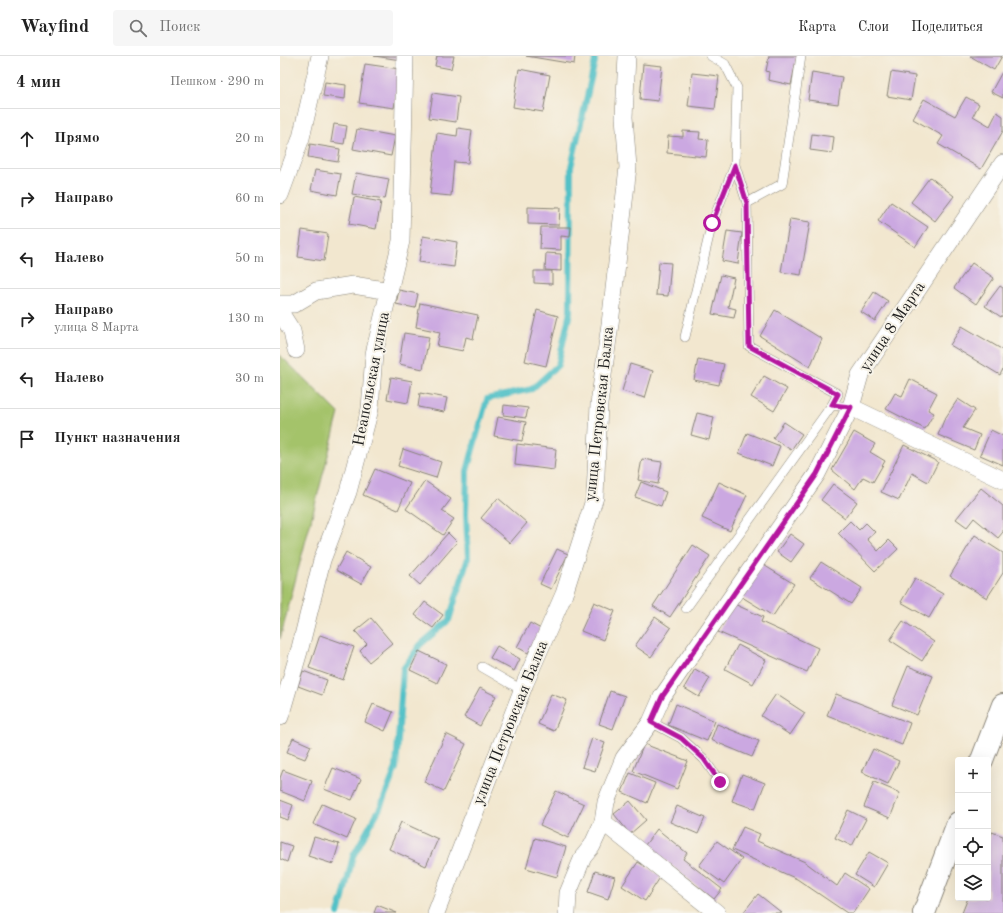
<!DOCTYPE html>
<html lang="ru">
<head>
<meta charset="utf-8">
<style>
  :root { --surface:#fff; --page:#f6f6f6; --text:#222; --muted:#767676; --line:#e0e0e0 }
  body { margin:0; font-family:"Old Standard TT",serif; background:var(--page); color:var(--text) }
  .controls { position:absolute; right:12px; bottom:12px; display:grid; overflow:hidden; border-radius:4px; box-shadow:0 4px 16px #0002 }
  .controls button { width:36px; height:36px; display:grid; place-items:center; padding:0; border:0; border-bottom:1px solid var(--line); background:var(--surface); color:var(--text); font:20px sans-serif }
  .stop { position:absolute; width:12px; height:12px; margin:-9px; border:3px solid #b5179e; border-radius:50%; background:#fff }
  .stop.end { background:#b5179e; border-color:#fff; box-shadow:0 1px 4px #0008 }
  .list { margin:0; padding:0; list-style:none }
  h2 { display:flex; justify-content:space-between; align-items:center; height:52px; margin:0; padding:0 16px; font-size:17px }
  h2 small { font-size:13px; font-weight:400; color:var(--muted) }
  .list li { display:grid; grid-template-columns:26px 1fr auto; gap:12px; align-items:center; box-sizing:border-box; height:60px; padding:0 16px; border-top:1px solid var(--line) }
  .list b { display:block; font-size:15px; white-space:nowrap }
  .list p { margin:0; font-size:13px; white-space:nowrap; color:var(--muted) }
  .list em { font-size:13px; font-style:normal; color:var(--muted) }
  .icon { flex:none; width:22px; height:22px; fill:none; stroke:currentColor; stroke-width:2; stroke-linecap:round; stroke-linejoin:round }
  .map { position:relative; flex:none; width:723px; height:857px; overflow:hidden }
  header { display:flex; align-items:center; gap:24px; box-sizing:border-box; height:56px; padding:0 20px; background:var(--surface); border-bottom:1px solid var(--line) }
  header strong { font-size:19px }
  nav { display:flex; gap:22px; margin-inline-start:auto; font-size:14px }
  .search { width:280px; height:36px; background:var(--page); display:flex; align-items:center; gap:10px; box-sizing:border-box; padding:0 14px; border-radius:4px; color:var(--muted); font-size:15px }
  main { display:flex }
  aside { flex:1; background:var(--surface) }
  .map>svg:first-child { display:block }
</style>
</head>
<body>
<header>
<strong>Wayfind</strong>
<div class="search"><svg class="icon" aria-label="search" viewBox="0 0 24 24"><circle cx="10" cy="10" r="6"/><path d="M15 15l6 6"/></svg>Поиск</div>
<nav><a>Карта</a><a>Слои</a><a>Поделиться</a></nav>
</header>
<main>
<aside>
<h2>4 мин<small>Пешком · 290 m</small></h2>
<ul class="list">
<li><svg class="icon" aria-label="ahead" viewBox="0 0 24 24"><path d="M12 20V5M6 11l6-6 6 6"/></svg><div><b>Прямо</b></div><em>20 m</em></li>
<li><svg class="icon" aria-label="right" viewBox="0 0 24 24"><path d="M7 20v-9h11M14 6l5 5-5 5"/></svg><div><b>Направо</b></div><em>60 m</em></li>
<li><svg class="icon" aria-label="left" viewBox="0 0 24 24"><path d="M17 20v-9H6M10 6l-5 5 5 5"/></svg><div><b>Налево</b></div><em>50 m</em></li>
<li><svg class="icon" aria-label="right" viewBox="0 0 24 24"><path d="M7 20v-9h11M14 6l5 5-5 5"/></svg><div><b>Направо</b><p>улица 8 Марта</p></div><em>130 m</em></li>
<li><svg class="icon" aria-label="left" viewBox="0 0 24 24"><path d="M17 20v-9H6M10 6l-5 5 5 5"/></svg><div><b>Налево</b></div><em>30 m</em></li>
<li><svg class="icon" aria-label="arrive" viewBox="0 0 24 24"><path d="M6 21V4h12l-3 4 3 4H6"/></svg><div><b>Пункт назначения</b></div></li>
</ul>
</aside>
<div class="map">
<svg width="723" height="857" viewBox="0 0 723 857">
  <rect width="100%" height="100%" fill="#f7f3e8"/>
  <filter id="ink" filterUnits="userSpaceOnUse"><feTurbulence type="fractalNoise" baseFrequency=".025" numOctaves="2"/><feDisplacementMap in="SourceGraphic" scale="8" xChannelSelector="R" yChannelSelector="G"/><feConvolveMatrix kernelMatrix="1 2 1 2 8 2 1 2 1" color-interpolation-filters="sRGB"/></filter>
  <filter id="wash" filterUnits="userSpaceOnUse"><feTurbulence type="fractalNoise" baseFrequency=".012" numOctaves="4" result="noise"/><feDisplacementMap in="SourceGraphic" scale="16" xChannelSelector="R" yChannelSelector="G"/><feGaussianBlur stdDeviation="0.9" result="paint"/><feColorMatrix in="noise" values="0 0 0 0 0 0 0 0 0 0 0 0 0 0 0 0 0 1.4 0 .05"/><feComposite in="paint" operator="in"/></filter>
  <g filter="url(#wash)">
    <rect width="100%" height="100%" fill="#f2e7cf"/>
    <!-- green -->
    <path fill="#a4c36b" stroke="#607044" d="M0,299L59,357L0,583Z"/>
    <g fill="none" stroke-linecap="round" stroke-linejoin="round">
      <!-- stream -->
      <path stroke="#53c1c7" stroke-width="6" d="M58,857L63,842L73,800L100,752L116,712L123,613L140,589L169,564L188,502L186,458L187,415L207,343L252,333L278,309L290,256L291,111L315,5L314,0"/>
    </g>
    <g id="blocks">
      <!-- building -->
      <path fill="#cba8e1" d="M94,0H122L121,4Z
        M157,0H174L171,13L155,10Z
        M246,0H295L294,8Z
        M489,0H517L511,29L488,24L489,16L486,15Z
        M690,0H722L714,14Z
        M85,8L120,13L114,52L79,47Z
        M363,8L382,10L378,45L360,43Z
        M239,13L270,19L263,56L233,51Z
        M532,16L562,21L558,48L528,44Z
        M611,16L635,20L631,44L607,40Z
        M722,16H723V42L711,36Z
        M412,17L439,20L435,53L408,50Z
        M45,26L66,29L65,43L43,40Z
        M153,37L179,41L176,66L149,62Z
        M686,41L699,48L693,60L710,70L717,56L723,60V75L701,113L658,88L663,80L633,63L644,43L675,60Z
        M54,68L67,70L64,88L51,86Z
        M178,72L192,74L188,107L174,106L171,140L150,138L157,77L177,80Z
        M77,73L115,80L111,100L73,93Z
        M403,75L420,76L419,83L428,84L426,101L387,97L388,80L403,81Z
        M532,78L554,81L552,97L530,94Z
        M30,88L60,93L58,106L28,101Z
        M35,114L61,118L57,139L31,134Z
        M76,117L109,123L105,143L72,138Z
        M650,121L674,140L655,165L631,146Z
        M74,141L101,146L96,173L69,168Z
        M611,146L648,171L635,191L598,165Z
        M248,151L280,152L279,169L248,168Z
        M510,163L530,166L521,219L501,216Z
        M261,171H291L290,181L281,180V194L260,193Z
        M22,174L48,178L44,205L18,201Z
        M447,175L462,177L458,208L442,205Z
        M143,180L177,186L174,211L139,206Z
        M266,197L281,198V215L265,214Z
        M379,206L391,207L388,240L376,239Z
        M692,207L714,222L696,248L674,232Z
        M254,215H272V228L254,227Z
        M441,219L454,222L448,251L456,253L454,262L432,258Z
        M720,230L723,232V258L721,261L705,250Z
        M119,234L138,238L135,252L116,248Z
        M594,236L608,245L595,265L581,256Z
        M140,247L198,259L193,283L186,281L183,295L157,290L160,276L136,271Z
        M257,254L278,260L266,310L245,305Z
        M495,254L542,283L530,311L480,280Z
        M682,270L723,294V313L720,319L670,289Z
        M124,277L149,281L143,313L119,308Z
        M418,303L444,308L439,329L414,324Z
        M350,308L373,315L365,342L342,335Z
        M484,320L507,333L494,355L471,341Z
        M111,321L132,325L128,347L107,343Z
        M630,323L657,337L648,354L654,357L645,373L606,353L615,337L622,340Z
        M140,337L167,342L164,356L138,351Z
        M678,343L695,354L683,372L700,379L694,394L658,379L664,364Z
        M224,349L248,352L246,362L223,359Z
        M417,357L434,361L429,384L411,379Z
        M218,361L246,366L242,385L214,380Z
        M504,366L522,378L511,394L493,382Z
        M711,374L723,380V409L700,399Z
        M574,376L595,388L590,396L605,405L593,426L583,421L575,433L552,414Z
        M467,377L500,390L492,410L459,397Z
        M237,388L276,393L274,414L235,409Z
        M624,389L658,406L648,426L632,417L619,444L601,436Z
        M123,393L161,406L156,422L118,410Z
        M362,403L382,406L378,428L358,424Z
        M95,413L130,427L118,454L83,439Z
        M145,425L171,443L162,455L174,463L163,479L126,453Z
        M361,426L386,436L381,450L355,441Z
        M439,426L467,439L450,475L422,462Z
        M553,428L577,446L565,462L541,444Z
        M701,432L723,450V476L718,482L694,462L687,471L676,463Z
        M218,442L247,467L230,487L201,462Z
        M570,465L579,474L586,467L595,476L587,483L598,495L609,484L618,493L595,515L558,477Z
        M168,477L177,486L140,529L130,520Z
        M510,478L524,488L511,506L497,496Z
        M695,479L723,497V517L707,542L670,520Z
        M413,489L430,500L390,561L373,550Z
        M277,493L288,498L271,533L260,528Z
        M66,496L91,511L81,528L56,514Z
        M541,506L582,532L571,548L530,522Z
        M482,508L514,528L493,560L462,541Z
        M635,522L663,538L649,562L621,546Z
        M145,546L163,559L153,572L135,559Z
        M314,546L335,555L323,584L301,575Z
        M452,547L483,561L481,566L538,592L527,616L438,576Z
        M375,561L391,572L371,601L355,590Z
        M91,562L112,587L89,606L80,595L87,588L75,575Z
        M623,565L654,586L642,605L610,584Z
        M250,567L261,573L248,597L237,591Z
        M40,579L74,591L63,624L29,612Z
        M458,589L486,604L473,628L445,613Z
        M217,590L240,603L234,615L210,602Z
        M139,595L166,608L157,627L130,614Z
        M628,610L653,620L637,659L612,649Z
        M415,613L430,622L419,641L404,632Z
        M23,615L47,624L42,639L18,630Z
        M200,632L216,640L200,670L184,661Z
        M330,635L345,640L333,673L319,668Z
        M271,638L287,644L274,675L258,668Z
        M496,638L525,657L510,679L481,660Z
        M556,638L630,667L622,689L547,659Z
        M93,648L113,656L105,675L85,666Z
        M396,648L435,665L427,685L388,669Z
        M437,668L479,685L472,701L431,684Z
        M166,678L186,688L164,735L144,726Z
        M13,682L31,690L25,703L7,696Z
        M312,682L325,687L315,715L302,711Z
        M364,688L408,705L397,733L353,715Z
        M593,693L619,705L608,728L582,716Z
        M53,712L81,723L72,744L44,733Z
        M3,714L32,725L25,745L0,735V722Z
        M350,717L375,727L367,747L342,736Z
        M462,718L485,727L475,753L452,745Z
        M594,726L620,737L610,762L584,751Z
        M276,735L304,748L288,782L260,769Z
        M0,744L13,749L8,764L0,761Z
        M350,745L366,764L350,778L334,758Z
        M42,748L76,763L67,783L33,768Z
        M397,750L425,762L418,778L390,766Z
        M568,754L586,763L572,790L555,782Z
        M121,766L158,783L146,810L109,793Z
        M463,771L480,778L477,785L525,806L557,830L565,817L589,833L573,857H567L517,823L452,794Z
        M377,773L407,797L403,803L442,833L434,843L365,789Z
        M712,776L723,780V857H682L688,842H708V787Z
        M34,781L59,788L53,808L28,800Z
        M255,782L286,791L277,821L246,812Z
        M437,785L462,803L444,828L419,810Z
        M0,786L12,790L7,806L0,803Z
        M589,796L608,807L594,831L575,819Z
        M358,806L381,820L365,845L342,830Z
        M315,815L335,821L328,843L308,836Z
        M478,838L502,857H463Z
        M97,849L117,857H94Z"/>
    </g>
  </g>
  <g filter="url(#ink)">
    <use href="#blocks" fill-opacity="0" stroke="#878276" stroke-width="1"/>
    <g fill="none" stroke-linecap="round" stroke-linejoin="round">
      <!-- service casing -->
      <g stroke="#878276" stroke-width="10">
        <path id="service" d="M431,0L445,8L457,32L455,109L467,147L469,290L558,338L552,349L571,351
          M467,147L502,128L521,0
          M405,281L432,167L455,109
          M406,552L552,349
          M202,611L242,634
          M371,666L401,682L424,703L440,726"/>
      </g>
      <!-- minor casing -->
      <g stroke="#878276" stroke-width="18">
        <path id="minor" d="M0,139L21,82L40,0
          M0,248H14L36,235L73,229L110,235
          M0,256L12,275L16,294
          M571,351L723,424
          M0,661L20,592L42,504L68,436L90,353L94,298L121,185L125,0
          M323,766L437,857
          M156,857L245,627L284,538L315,441L319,348L330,268L348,111L344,61L347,0
          M287,857L288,837L303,801L312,790L323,766L326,746L344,702L371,666L382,641L537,418L571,351L580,319L723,107"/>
      </g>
      <!-- secondary casing -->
      <g stroke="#878276" stroke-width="24">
        <path id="secondary" d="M702,704L723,649
          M644,857L678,767"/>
      </g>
      <!-- service -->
      <use href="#service" stroke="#fff" stroke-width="9"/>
      <!-- minor -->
      <use href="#minor" stroke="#fff" stroke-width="17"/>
      <!-- secondary -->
      <use href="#secondary" stroke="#fff" stroke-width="22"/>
    </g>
  </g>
  <g fill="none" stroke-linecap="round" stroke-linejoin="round" filter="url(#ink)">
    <!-- route -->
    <path stroke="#b5179e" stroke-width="5" d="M432,167L455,109L467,147L469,290L558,338L552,349L571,351L537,418L382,641L371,666L401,682L424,703L440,726"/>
  </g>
  <g text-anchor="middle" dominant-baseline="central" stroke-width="4" stroke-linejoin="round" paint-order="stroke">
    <!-- street labels -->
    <g font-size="16" fill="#1c1c1c" stroke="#f7f3e8">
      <text transform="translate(613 271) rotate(-56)">улица 8 Марта</text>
      <text transform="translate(92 323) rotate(-79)">Неапольская улица</text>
      <text transform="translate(320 358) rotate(-84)">улица Петровская Балка</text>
      <text transform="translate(231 667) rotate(-68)">улица Петровская Балка</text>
    </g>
  </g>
</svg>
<div class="controls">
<button>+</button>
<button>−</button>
<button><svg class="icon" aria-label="locate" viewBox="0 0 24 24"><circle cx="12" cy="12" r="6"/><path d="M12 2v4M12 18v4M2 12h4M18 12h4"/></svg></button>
<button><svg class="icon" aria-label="layers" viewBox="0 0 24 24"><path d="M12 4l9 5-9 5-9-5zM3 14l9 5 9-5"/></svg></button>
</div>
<div class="stop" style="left:432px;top:167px"></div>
<div class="stop end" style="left:440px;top:726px"></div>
</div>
</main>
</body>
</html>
